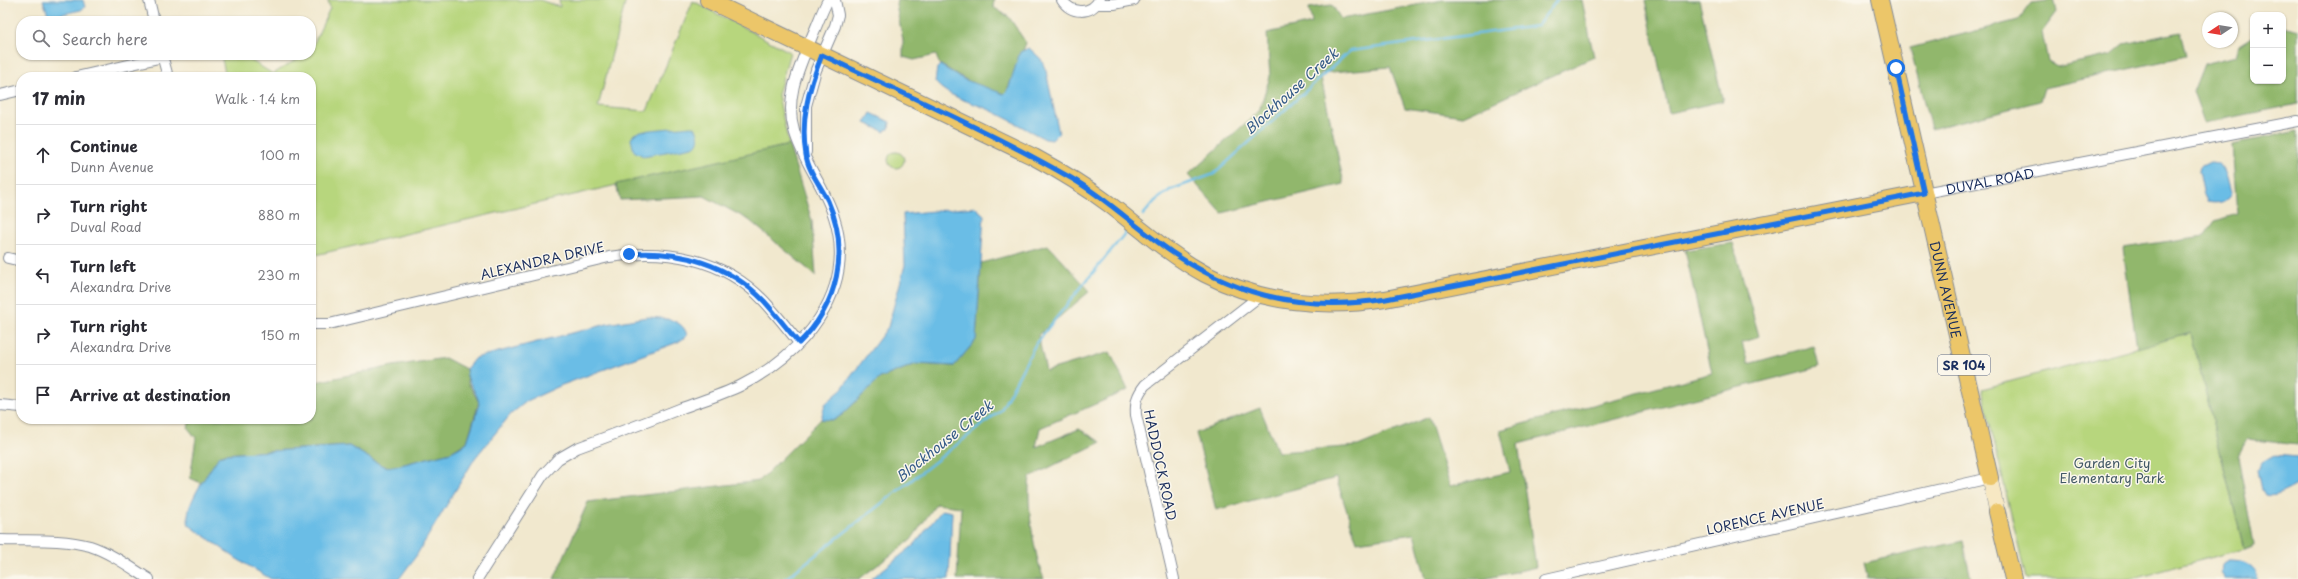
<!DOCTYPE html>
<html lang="en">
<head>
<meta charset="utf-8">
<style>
  :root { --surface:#fff; --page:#f2f2f3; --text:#2b2b33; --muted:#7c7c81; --line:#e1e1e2 }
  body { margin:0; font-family:"Playpen Sans",sans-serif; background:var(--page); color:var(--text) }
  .controls { position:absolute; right:12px; top:12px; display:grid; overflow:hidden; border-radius:8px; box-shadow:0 1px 3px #0004 }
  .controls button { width:36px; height:36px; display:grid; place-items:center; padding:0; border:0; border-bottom:1px solid var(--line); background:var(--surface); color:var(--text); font:20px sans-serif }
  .compass { position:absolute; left:2202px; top:12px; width:36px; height:36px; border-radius:50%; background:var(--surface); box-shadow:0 1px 3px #0004; rotate:258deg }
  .stop { position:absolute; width:12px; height:12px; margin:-9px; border:3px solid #1a73e8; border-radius:50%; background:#fff }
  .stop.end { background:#1a73e8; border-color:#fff; box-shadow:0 1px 4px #0008 }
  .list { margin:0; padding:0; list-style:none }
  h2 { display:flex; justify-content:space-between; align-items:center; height:52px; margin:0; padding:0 16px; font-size:17px }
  h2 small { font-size:13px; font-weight:400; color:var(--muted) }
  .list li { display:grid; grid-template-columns:26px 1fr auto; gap:12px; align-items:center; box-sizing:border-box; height:60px; padding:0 16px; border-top:1px solid var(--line) }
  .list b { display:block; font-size:15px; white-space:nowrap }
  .list p { margin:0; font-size:13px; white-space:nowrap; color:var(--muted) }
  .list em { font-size:13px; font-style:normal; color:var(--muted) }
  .icon { flex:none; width:22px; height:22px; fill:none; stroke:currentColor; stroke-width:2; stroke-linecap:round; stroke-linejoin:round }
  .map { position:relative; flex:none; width:2298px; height:579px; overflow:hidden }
  .search { position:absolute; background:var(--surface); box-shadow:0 1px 3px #0004; left:16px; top:16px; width:300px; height:44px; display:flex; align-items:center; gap:10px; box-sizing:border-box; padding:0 14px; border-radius:16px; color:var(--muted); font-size:15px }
  .panel { position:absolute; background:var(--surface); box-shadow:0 1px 3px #0004; left:16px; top:72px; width:300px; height:352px; border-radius:16px }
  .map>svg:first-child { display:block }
</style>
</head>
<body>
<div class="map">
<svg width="2298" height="579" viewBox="0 0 2298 579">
  <rect width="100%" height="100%" fill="#fbf7ec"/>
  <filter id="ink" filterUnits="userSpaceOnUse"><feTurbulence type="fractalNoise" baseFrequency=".025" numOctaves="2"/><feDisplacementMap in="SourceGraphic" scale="8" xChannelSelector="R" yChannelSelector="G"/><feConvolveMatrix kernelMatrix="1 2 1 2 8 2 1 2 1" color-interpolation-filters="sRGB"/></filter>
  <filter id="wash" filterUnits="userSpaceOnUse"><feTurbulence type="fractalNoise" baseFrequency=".012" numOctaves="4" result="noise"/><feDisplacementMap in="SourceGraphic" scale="16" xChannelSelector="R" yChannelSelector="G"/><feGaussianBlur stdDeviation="0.9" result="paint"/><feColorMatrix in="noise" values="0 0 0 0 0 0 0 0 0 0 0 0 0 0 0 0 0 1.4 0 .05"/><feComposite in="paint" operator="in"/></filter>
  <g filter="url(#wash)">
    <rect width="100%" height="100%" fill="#f1e8ce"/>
    <!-- green -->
    <path fill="#b7d67d" stroke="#69826e" d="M328,0H540L560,7L559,0H626L598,107L647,111L693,1L790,52L778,95L789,145L311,256V77H226L221,55H242L273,74L304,55H311V50L330,8Z
      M888 160a8 8 0 1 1 16 0a8 8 0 1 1-16 0Z
      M2191,333L2244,549L2129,579H2026L1982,389Z"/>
    <!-- forest -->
    <path fill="#91b76c" stroke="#567365" d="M897,0H994L993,7L1009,17L1026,43L1006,93C992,98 954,72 941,65C939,64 937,58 936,55L914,60L903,57V40L896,5Z
      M1443,0H1582L1594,57L1463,116L1405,108L1390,67L1320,73L1344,184L1222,213L1188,175L1259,111L1270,77L1267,33L1312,23L1309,8L1332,5L1341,19Z
      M1645,0H1699L1723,101L1669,113Z
      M2054,0L2057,12L2042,32L2048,62L2057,67L2111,55L2124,44L2180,32L2186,56L2044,88L2040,101L1931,129L1910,48L2018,20L2031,3Z
      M2283,26L2298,30V104L2204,123L2193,92L2204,64L2236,56L2239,45L2253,36V81H2283Z
      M2298,131V445L2247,439L2238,456L2254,545L2244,549L2191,333L2137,348L2123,248L2204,236L2215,221L2237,214L2232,144Z
      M789,145L812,221L816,276L749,220L704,196L620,200L616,184Z
      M1733,243L1759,336L1742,343L1748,364L1814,346L1819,367L1518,444L1536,567L1484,579H1426L1414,534L1357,542L1336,478L1216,510L1196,433L1260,408L1278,452L1358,446L1429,417L1450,486L1510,472L1500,430L1712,373L1685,250Z
      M1048,245L1090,291L1038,335L1046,371L1110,352L1128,390L1040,428L1036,447L1079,429L1101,442L1030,477C1026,502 1034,556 1044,579H957L961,507L936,504L911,540L859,579H554L588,502L759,481L821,419L834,420L843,414L880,378L916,364L954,366L976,340L981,263Z
      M445,358L466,369L468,383L479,402L467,442L451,452L393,467L383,466L349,446L225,454L219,456L203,484L190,478L196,438L188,428L190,419H311V383L393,366Z
      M1963,541L1971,579H1868L1864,563Z"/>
    <!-- water -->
    <path fill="#6bbde6" stroke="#4376a2" d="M43,0H83L85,7L81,10L49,17Z
      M1029,48L1041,59L1046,71L1059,133L1052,140L1045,139C1027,130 1009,119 990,110C972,102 947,97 935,82L937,68L940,65L963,79L1004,94L1008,90L1020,52Z
      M871,113L890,122L889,129L885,130V132L865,123Z
      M691,126L695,127C699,133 701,143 693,147L643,156L634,151L631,139L634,134L641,131Z
      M2210,162C2226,162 2227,180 2231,193C2227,203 2217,204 2207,202L2204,196L2199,171L2200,167Z
      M975,207L984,215L976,340L954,366L916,364L880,378L843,414L834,420L821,419L825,404L840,391L888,327L905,265L903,214Z
      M647,317C661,318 684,318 687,336L678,342L562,385L527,401L511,414L475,458L416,556L399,579H271L237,559L189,525C182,506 209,473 219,456L225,454L349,446L383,466L393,467L451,452L462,446L467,442L479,406C479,392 467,386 466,369L475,358L607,324Z
      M2274,455L2298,457V485C2288,490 2277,498 2265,495L2262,490L2258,470L2262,462Z
      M942,510L952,512L949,579H871L914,545Z
      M2229,561C2241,561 2255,564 2257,579H2225L2221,573L2222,565Z"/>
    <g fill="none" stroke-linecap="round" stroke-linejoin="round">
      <!-- stream -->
      <path stroke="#6bbde6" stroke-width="2.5" d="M1143,215L1155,201L1170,190L1214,174L1350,51L1537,26L1557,0
        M785,579L1001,410L1036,343L1126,232"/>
    </g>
  </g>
  <g filter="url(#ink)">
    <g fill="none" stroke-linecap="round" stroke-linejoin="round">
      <!-- street casing -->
      <g stroke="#868c96" stroke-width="12">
        <g id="street">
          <path d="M149,0L154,21"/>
          <path d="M1062,0C1071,14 1091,15 1099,0"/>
          <path d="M1097,4H1114L1134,0"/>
          <path d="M162,55L168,77"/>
          <path d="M76,77L163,57"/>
          <path d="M0,95L21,90"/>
          <path d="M806,152V106L816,70L835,26L838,15L835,0"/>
          <path id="s1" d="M1924,193L2298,121"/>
          <path d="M8,258L21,261"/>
          <path d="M311,324H329L609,257C665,248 723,258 764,301C776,314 788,329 799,343"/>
          <path d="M0,405L21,407"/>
          <path d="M0,540C29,541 61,538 90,546C111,553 130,567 149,579"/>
          <path d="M477,579L543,475L558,459L577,448C612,435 647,422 682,408C701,401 721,395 740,386C803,355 858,291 834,217C825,187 802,160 794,130C784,96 801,64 813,34C818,23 822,11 828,0"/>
          <path d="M1174,579L1136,415C1135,402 1137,395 1145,385L1261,295"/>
          <path d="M1546,579L1990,478"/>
        </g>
      </g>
      <!-- secondary casing -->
      <g stroke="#868c96" stroke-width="16">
        <path id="secondary" d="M1990,478L1997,512"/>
      </g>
      <!-- primary casing -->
      <g stroke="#868c96" stroke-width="18">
        <g id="primary">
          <path d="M708,0L1034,157C1060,171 1085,186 1109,204C1140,228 1170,255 1205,274C1261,303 1324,309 1385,299L1924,193"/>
          <path id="s2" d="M1880,0L1990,478"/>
          <path d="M1997,512L2013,579"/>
        </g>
      </g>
      <!-- street -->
      <use href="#street" stroke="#fff" stroke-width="10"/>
      <!-- secondary -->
      <use href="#secondary" stroke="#f7e8c3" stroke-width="15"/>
      <!-- primary -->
      <use href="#primary" stroke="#ecc669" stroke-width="16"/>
    </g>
  </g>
  <g fill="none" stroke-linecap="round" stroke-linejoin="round" filter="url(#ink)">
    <!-- route -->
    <path stroke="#1a73e8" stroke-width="5" d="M629,254C679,250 728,264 764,301C776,314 787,329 799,343C838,305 850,251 828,201C821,186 808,171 806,155C800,120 809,87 822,55C906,95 991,132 1071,178C1101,195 1127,219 1155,240C1225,294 1298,313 1386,299L1924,193L1896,68"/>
  </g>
  <g text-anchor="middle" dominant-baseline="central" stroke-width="3" stroke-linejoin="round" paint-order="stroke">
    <!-- shield labels -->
    <rect fill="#fbf7ec" stroke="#5e6b89" stroke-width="1" x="1938" y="355" width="52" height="20" rx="3"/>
    <g font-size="12" font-weight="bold" fill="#1b2f5e">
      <text x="1964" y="365">SR 104</text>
    </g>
    <!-- street labels -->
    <g font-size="13" fill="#1b2f5e" stroke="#fbf7ec">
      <text stroke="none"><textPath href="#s1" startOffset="67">DUVAL ROAD</textPath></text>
      <text transform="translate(542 260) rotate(-13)">ALEXANDRA DRIVE</text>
      <text stroke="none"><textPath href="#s2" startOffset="297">DUNN AVENUE</textPath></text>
      <text transform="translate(1161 465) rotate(78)">HADDOCK ROAD</text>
      <text transform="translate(1765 516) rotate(-13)">LORENCE AVENUE</text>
    </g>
    <!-- park labels -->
    <g font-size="13" fill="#425966" stroke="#fbf7ec">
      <text x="2112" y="462">Garden City<tspan x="2112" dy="15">Elementary Park</tspan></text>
    </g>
    <!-- water labels -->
    <g font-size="14" font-style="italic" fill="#335a87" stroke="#fbf7ec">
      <text transform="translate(1291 91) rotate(-42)">Blockhouse Creek</text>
      <text transform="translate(944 441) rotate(-39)">Blockhouse Creek</text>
    </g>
  </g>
</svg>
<div class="controls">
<button>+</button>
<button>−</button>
</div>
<svg class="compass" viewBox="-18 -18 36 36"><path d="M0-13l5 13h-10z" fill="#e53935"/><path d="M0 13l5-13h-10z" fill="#7c7c81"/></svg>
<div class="stop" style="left:1896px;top:68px"></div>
<div class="stop end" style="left:629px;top:254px"></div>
<div class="search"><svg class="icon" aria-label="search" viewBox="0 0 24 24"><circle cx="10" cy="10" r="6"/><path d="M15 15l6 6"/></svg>Search here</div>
<section class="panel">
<h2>17 min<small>Walk · 1.4 km</small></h2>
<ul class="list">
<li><svg class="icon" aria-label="ahead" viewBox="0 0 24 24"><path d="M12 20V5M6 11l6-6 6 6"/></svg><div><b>Continue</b><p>Dunn Avenue</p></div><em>100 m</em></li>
<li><svg class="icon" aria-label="right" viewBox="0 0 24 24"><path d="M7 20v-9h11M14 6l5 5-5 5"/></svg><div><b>Turn right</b><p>Duval Road</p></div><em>880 m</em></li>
<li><svg class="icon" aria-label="left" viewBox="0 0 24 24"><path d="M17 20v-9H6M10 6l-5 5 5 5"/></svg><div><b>Turn left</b><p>Alexandra Drive</p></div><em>230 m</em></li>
<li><svg class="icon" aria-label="right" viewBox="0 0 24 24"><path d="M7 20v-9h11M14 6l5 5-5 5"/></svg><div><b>Turn right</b><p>Alexandra Drive</p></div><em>150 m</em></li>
<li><svg class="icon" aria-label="arrive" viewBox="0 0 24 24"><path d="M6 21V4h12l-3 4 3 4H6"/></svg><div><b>Arrive at destination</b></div></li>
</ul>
</section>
</div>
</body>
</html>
